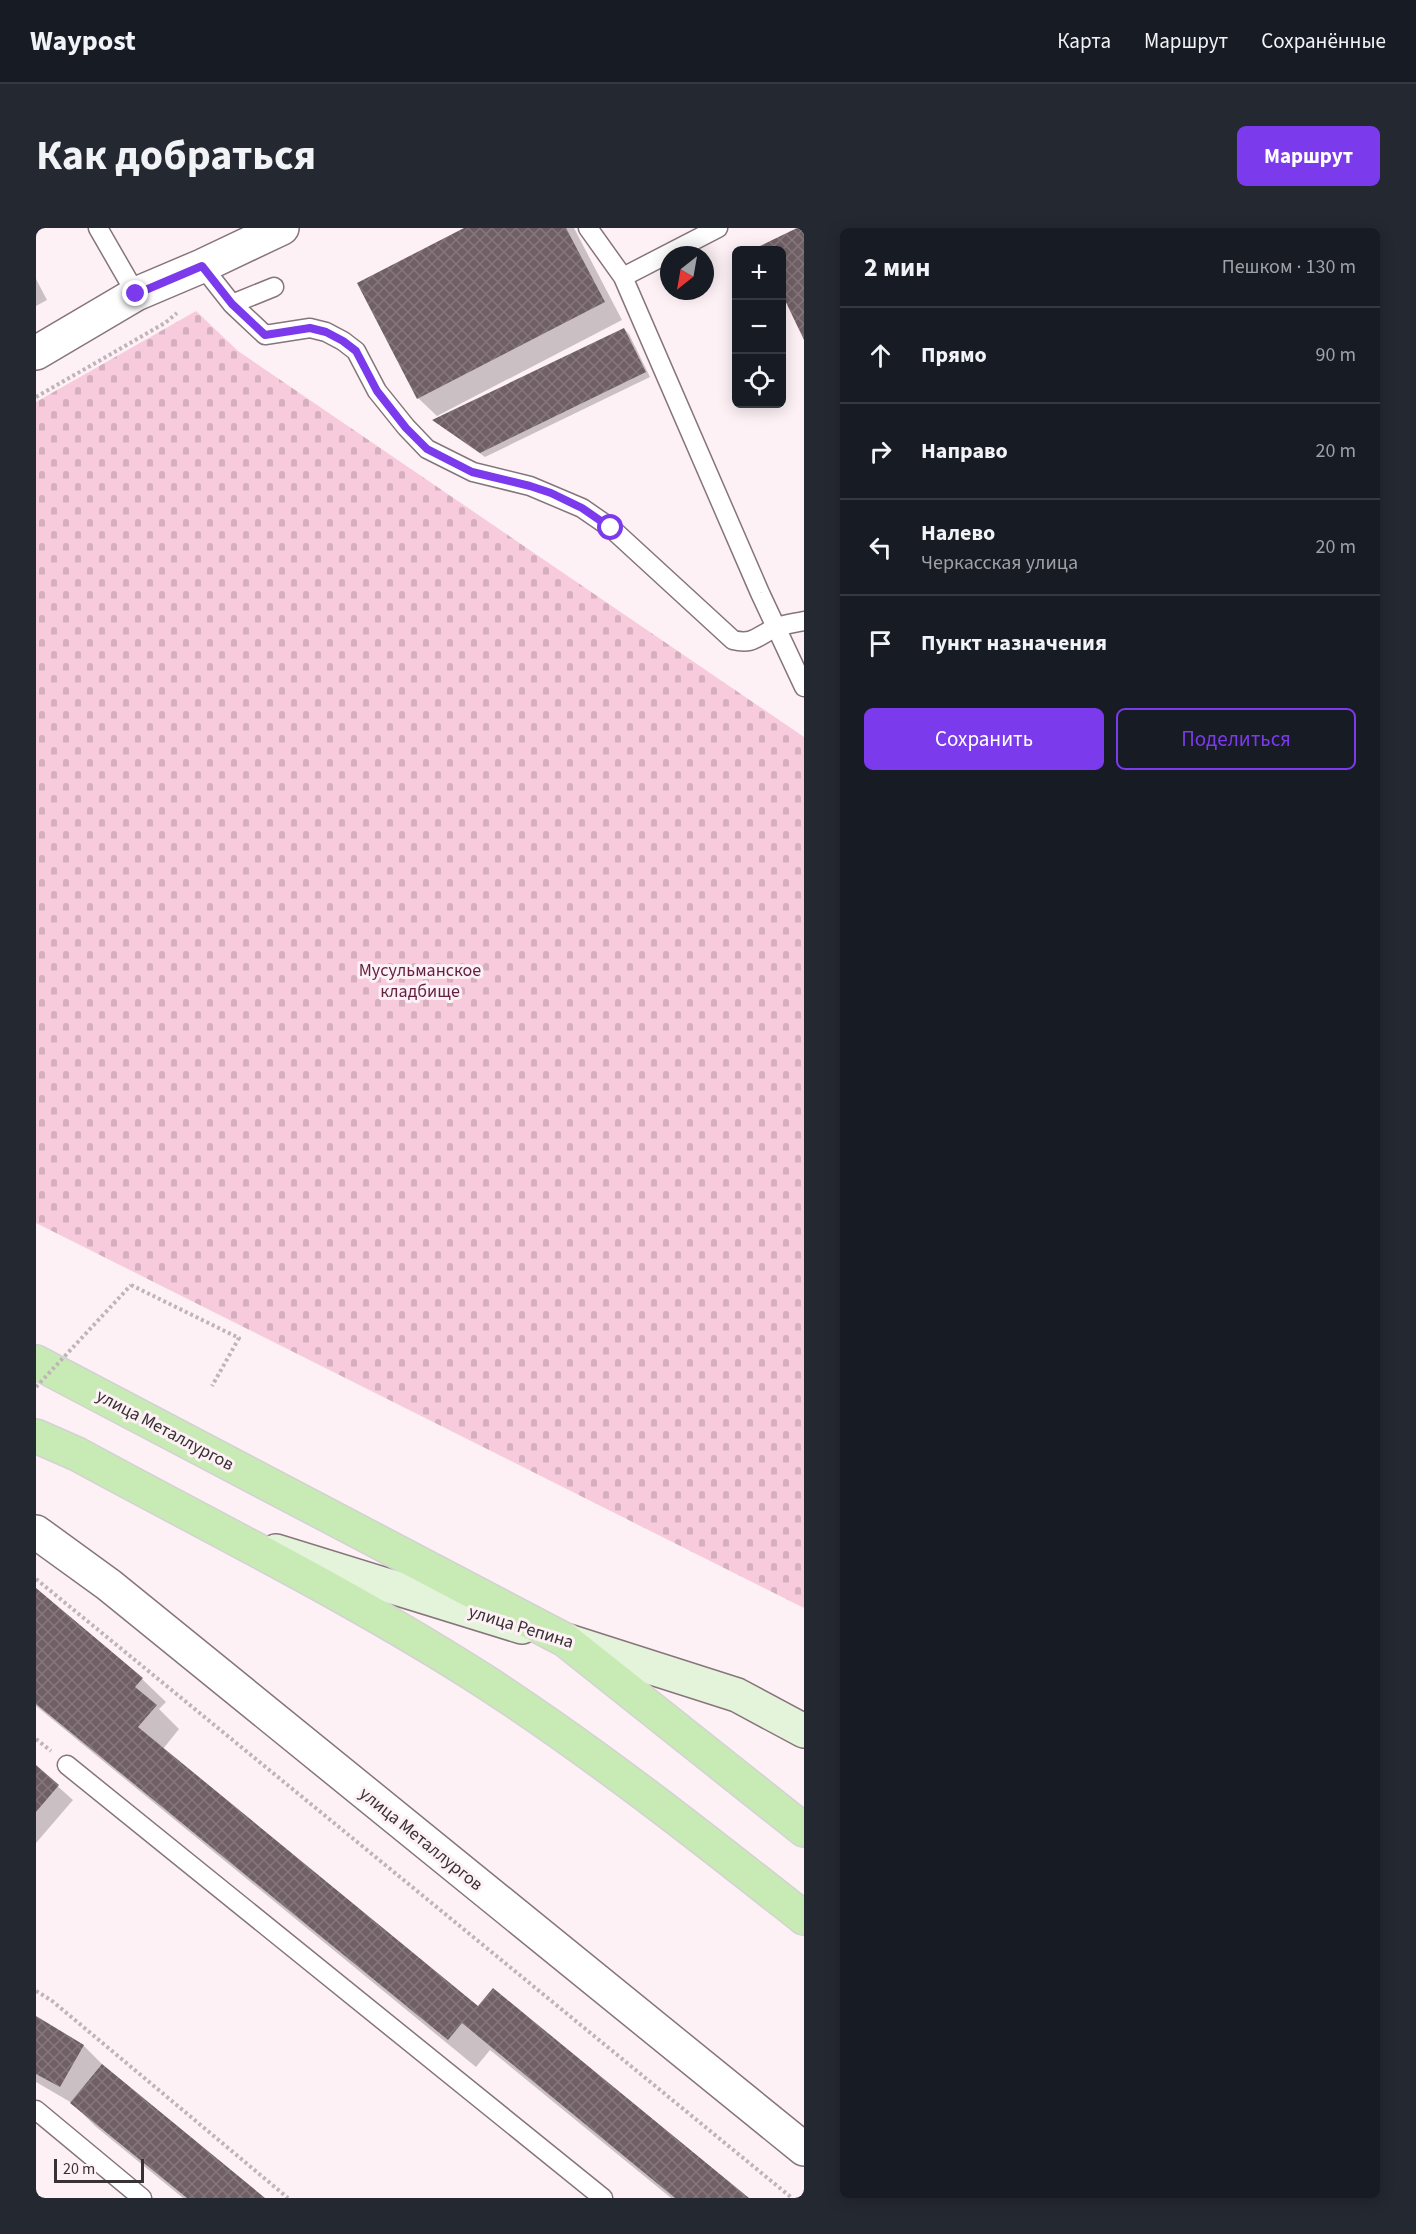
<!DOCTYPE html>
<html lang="ru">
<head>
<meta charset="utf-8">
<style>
  :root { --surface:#171b24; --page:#242831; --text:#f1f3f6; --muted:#9ea1a6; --line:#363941; --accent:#7c3aed }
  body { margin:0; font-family:"Source Sans 3",sans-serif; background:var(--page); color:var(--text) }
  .controls { position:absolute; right:18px; top:18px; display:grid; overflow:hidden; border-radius:9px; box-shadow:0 3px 15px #0003 }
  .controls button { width:54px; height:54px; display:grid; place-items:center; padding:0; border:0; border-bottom:2px solid var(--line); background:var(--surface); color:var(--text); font:30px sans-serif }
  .compass { position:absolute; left:624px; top:18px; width:54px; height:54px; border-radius:50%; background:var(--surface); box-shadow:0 3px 15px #0003; rotate:211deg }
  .scale { position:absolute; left:18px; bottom:15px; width:90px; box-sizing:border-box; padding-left:6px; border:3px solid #393234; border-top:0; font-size:16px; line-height:21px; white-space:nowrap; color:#393234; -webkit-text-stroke:4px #fdf1f6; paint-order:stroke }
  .stop { position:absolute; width:18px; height:18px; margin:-14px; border:4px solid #7c3aed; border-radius:50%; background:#fff }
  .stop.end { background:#7c3aed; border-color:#fff; box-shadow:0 2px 6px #0008 }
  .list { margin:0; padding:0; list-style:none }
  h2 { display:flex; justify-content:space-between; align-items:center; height:78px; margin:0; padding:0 24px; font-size:26px }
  h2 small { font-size:20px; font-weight:400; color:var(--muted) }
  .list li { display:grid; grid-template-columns:39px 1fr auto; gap:18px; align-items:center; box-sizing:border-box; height:96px; padding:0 24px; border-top:2px solid var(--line) }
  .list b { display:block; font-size:22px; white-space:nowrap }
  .list p { margin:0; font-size:20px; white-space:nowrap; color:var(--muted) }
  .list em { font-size:20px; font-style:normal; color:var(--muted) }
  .actions { display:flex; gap:12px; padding:18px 24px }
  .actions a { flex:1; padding:14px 0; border:2px solid var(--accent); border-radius:9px; text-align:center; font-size:21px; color:var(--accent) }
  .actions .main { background:var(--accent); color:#fff }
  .icon { flex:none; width:33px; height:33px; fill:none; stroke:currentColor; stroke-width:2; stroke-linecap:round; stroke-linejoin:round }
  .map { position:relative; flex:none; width:768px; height:1970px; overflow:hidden; border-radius:9px }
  header { display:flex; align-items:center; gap:36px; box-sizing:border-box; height:84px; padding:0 30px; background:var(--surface); border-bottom:2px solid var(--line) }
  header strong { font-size:28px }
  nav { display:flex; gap:33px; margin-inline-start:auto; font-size:21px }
  .intro { display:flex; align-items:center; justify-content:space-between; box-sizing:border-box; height:144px; padding:0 36px }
  h1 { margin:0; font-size:42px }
  .button { padding:15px 27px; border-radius:9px; background:var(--accent); color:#fff; font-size:21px; font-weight:700 }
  main { display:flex; gap:36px; padding:0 36px }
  aside { flex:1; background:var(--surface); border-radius:9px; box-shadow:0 3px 15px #0003 }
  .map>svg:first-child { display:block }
</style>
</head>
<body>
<header>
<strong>Waypost</strong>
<nav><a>Карта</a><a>Маршрут</a><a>Сохранённые</a></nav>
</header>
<div class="intro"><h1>Как добраться</h1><a class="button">Маршрут</a></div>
<main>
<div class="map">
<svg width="768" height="1970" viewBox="0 0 768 1970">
  <defs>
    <pattern id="cemetery-stones" width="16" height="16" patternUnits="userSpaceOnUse" patternTransform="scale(1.5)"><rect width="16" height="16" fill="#f8cbdc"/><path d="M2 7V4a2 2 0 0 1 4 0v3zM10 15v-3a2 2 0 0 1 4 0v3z" fill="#d5afbd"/></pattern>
    <pattern id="building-cross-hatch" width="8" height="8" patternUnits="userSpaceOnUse" patternTransform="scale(1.5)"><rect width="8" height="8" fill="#706066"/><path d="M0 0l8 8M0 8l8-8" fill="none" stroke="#85787d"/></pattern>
  </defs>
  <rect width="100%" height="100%" fill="#fdf1f6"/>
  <!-- cemetery -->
  <path fill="url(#cemetery-stones)" d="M160,83L202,123L768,509V1380L0,995V174Z"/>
  <!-- shadow -->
  <path fill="#0003" d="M431,0H538L586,92L401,188L382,170Z
    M764,0H768V109L746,63V22H726L724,20Z
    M0,51L11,72L0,78Z
    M588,101L593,106L614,149L449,229L398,193Z
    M0,1361L106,1451L130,1474L123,1481L143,1501L127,1521L442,1780L711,1970H635L454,1822L440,1839L0,1478Z
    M0,1539L37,1572L0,1615Z
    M0,1790L48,1818L71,1841L227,1970H147L59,1898L36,1875L0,1854Z"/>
  <!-- building -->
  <path fill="url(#building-cross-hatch)" d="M428,0H530L569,74L381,171L321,55Z
    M761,0H768V112L746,66V22H724L722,19Z
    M588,100L610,144L444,225L396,192Z
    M0,1360L107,1450L99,1459L121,1477L102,1499L442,1778L457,1760L713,1970H639L426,1795L412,1812L0,1476Z
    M0,1537L23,1557L0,1584Z
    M0,1788L48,1817L24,1859L0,1846Z
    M66,1836L229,1970H151L34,1875Z"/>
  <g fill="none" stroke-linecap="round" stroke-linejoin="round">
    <!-- lane casing -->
    <g stroke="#86757b" stroke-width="21">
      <path id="lane" d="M62,0L100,66
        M552,0L587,49L724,365L768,459
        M166,38L196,76L229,107L274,100L290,104L307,113L320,123L341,163L370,199L391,221L437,244L494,258L546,280L575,300L697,412C718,417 721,408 739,400C747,396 759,395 768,393
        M587,49L682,0
        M196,76L238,59
        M31,1537L567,1970
        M0,1882L106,1970"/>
    </g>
    <!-- street casing -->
    <g stroke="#86757b" stroke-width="36">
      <path id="street" d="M0,125L100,66L166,38L246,0
        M0,1304L73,1357L768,1921"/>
    </g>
    <!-- secondary casing -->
    <g stroke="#86757b" stroke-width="36">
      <path id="secondary" d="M240,1323L486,1399
        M532,1413L701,1467L768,1503"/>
    </g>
    <!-- primary casing -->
    <g stroke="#d3d2d2" stroke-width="36">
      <path id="primary" d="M0,1134L529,1412L768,1602
        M0,1208L41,1226C177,1300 317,1369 448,1453C559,1525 664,1608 768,1690"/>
    </g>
    <!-- path -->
    <path stroke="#bfb4b8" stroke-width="4" stroke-dasharray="3 3" stroke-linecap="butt" d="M0,169L129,95L141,85
      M95,1057L203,1110L176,1158
      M0,1351L756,1970
      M0,1511L15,1523
      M0,1763L15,1772L252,1970"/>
    <!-- lane -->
    <use href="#lane" stroke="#fff" stroke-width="18"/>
    <!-- street -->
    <use href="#street" stroke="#fff" stroke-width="33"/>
    <!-- secondary -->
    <use href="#secondary" stroke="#e4f4da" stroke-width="33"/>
    <!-- primary -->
    <use href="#primary" stroke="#c8eab5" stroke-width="33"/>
    <!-- path-bridge -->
    <path stroke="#bfb4b8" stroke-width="4" stroke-dasharray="3 3" stroke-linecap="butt" d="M0,1159L95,1057"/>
  </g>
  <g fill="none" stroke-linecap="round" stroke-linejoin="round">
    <!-- route -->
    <path stroke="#7c3aed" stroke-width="8" d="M100,66L166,38L196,76L229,107L274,100L290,104L307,113L320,123L341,163L370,200L391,221L436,244L494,258L515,265L546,280L575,300"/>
  </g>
  <g text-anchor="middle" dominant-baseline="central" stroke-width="6" stroke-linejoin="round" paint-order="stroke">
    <!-- park labels -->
    <g font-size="18" fill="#631f41" stroke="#fdf1f6">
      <text x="384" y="742">Мусульманское<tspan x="384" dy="21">кладбище</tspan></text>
    </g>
    <!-- street labels -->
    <g font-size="18" fill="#393234" stroke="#fdf1f6">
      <text transform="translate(129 1202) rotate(28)">улица Металлургов</text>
      <text transform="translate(485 1399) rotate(17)">улица Репина</text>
      <text transform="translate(385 1611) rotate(39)">улица Металлургов</text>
    </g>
  </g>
</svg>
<div class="controls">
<button>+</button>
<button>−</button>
<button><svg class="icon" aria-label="locate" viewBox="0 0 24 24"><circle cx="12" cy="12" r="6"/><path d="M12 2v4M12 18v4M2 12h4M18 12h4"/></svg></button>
</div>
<svg class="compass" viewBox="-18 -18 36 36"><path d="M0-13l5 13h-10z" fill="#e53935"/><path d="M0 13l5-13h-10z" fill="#9ea1a6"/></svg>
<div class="scale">20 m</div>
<div class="stop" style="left:575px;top:300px"></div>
<div class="stop end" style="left:100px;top:66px"></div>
</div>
<aside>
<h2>2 мин<small>Пешком · 130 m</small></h2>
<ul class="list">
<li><svg class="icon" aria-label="ahead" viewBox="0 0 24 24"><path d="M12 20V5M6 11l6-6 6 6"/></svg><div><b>Прямо</b></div><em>90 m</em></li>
<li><svg class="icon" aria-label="right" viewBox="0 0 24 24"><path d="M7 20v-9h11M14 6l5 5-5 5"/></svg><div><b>Направо</b></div><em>20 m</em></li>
<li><svg class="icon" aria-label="left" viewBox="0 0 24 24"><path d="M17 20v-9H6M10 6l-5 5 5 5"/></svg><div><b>Налево</b><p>Черкасская улица</p></div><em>20 m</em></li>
<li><svg class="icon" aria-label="arrive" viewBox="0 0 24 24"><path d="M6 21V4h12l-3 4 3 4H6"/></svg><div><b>Пункт назначения</b></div></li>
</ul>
<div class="actions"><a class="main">Сохранить</a><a>Поделиться</a></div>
</aside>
</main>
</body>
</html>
